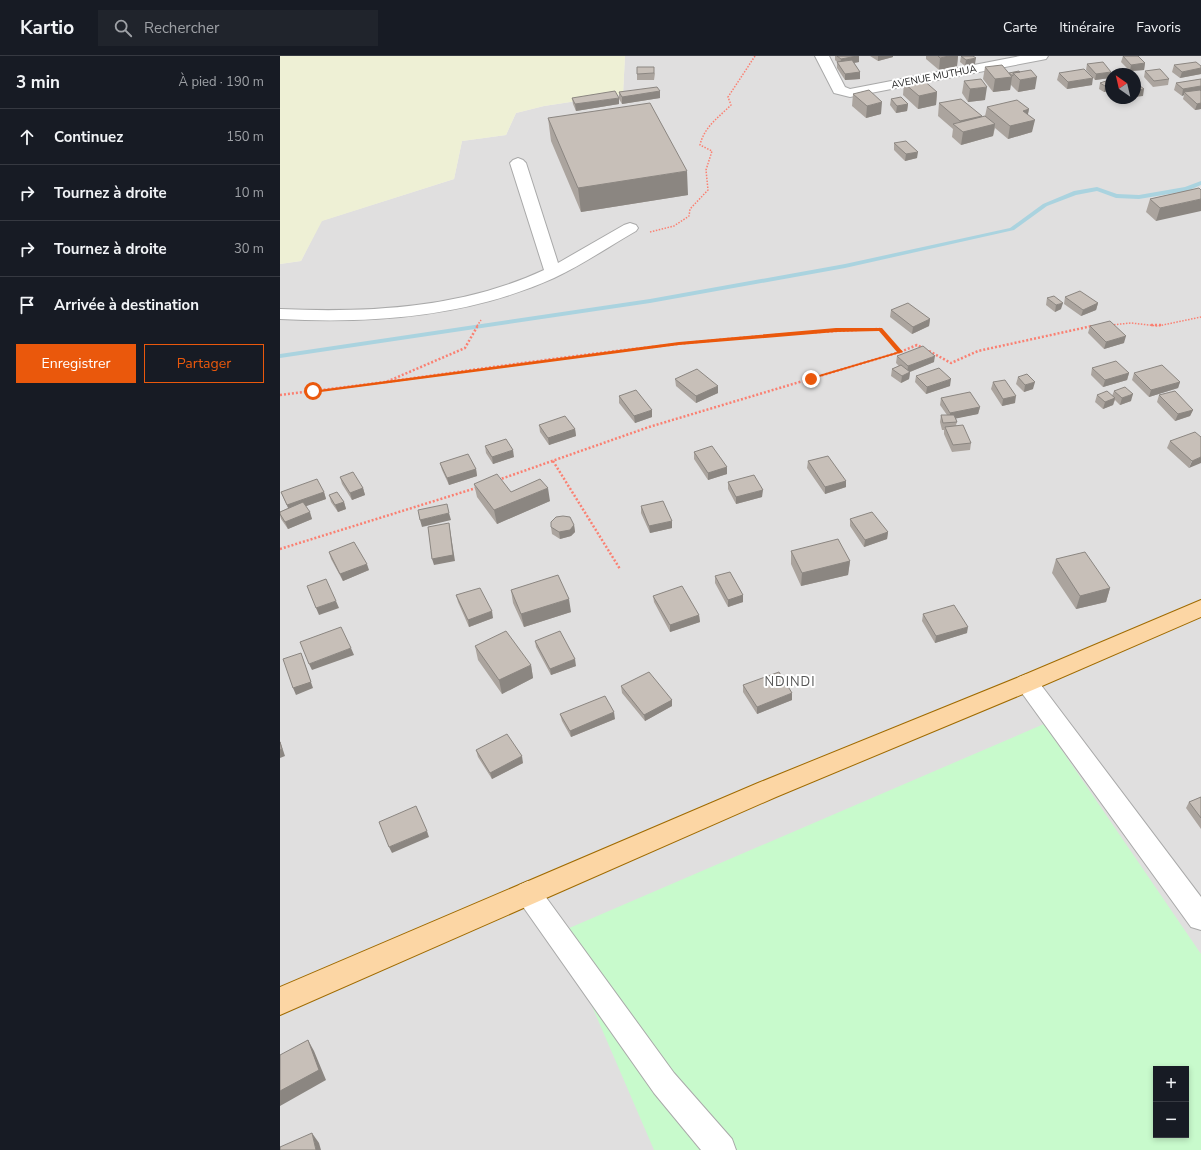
<!DOCTYPE html>
<html lang="fr">
<head>
<meta charset="utf-8">
<style>
  :root { --surface:#171b24; --page:#20242c; --text:#f1f3f6; --muted:#9ea1a6; --line:#363941; --accent:#ea580c }
  body { margin:0; font-family:"Nunito Sans",sans-serif; background:var(--page); color:var(--text) }
  .controls { position:absolute; right:12px; bottom:12px; display:grid; overflow:hidden; border-radius:0px; box-shadow:0 2px 6px #0003 }
  .controls button { width:36px; height:36px; display:grid; place-items:center; padding:0; border:0; border-bottom:1px solid var(--line); background:var(--surface); color:var(--text); font:20px sans-serif }
  .compass { position:absolute; left:825px; top:12px; width:36px; height:36px; border-radius:50%; background:var(--surface); box-shadow:0 2px 6px #0003; rotate:326deg }
  .stop { position:absolute; width:12px; height:12px; margin:-9px; border:3px solid #ea580c; border-radius:50%; background:#fff }
  .stop.end { background:#ea580c; border-color:#fff; box-shadow:0 1px 4px #0008 }
  .list { margin:0; padding:0; list-style:none }
  h2 { display:flex; justify-content:space-between; align-items:center; height:52px; margin:0; padding:0 16px; font-size:17px }
  h2 small { font-size:13px; font-weight:400; color:var(--muted) }
  .list li { display:grid; grid-template-columns:26px 1fr auto; gap:12px; align-items:center; box-sizing:border-box; height:56px; padding:0 16px; border-top:1px solid var(--line) }
  .list b { display:block; font-size:15px; white-space:nowrap }
  .list em { font-size:13px; font-style:normal; color:var(--muted) }
  .actions { display:flex; gap:8px; padding:12px 16px }
  .actions a { flex:1; padding:9px 0; border:1px solid var(--accent); border-radius:0px; text-align:center; font-size:14px; color:var(--accent) }
  .actions .main { background:var(--accent); color:#fff }
  .icon { flex:none; width:22px; height:22px; fill:none; stroke:currentColor; stroke-width:2; stroke-linecap:round; stroke-linejoin:round }
  .map { position:relative; flex:none; width:921px; height:1094px; overflow:hidden }
  header { display:flex; align-items:center; gap:24px; box-sizing:border-box; height:56px; padding:0 20px; background:var(--surface); border-bottom:1px solid var(--line) }
  header strong { font-size:19px }
  nav { display:flex; gap:22px; margin-inline-start:auto; font-size:14px }
  .search { width:280px; height:36px; background:var(--page); display:flex; align-items:center; gap:10px; box-sizing:border-box; padding:0 14px; border-radius:0px; color:var(--muted); font-size:15px }
  main { display:flex }
  aside { flex:1; background:var(--surface) }
  .map>svg:first-child { display:block }
</style>
</head>
<body>
<header>
<strong>Kartio</strong>
<div class="search"><svg class="icon" aria-label="search" viewBox="0 0 24 24"><circle cx="10" cy="10" r="6"/><path d="M15 15l6 6"/></svg>Rechercher</div>
<nav><a>Carte</a><a>Itinéraire</a><a>Favoris</a></nav>
</header>
<main>
<aside>
<h2>3 min<small>À pied · 190 m</small></h2>
<ul class="list">
<li><svg class="icon" aria-label="ahead" viewBox="0 0 24 24"><path d="M12 20V5M6 11l6-6 6 6"/></svg><div><b>Continuez</b></div><em>150 m</em></li>
<li><svg class="icon" aria-label="right" viewBox="0 0 24 24"><path d="M7 20v-9h11M14 6l5 5-5 5"/></svg><div><b>Tournez à droite</b></div><em>10 m</em></li>
<li><svg class="icon" aria-label="right" viewBox="0 0 24 24"><path d="M7 20v-9h11M14 6l5 5-5 5"/></svg><div><b>Tournez à droite</b></div><em>30 m</em></li>
<li><svg class="icon" aria-label="arrive" viewBox="0 0 24 24"><path d="M6 21V4h12l-3 4 3 4H6"/></svg><div><b>Arrivée à destination</b></div></li>
</ul>
<div class="actions"><a class="main">Enregistrer</a><a>Partager</a></div>
</aside>
<div class="map">
<svg width="921" height="1094" viewBox="0 0 921 1094">
  <rect width="100%" height="100%" fill="#f2efe9"/>
  <!-- residential -->
  <path fill="#e0dfdf" fill-rule="evenodd" d="M345,0H921V1094H0V208L21,205L41,165L174,123L182,85L226,79L236,57L264,50L343,38ZM831,18H855V42H831ZM876,1013H906V1079H876Z"/>
  <!-- farmland -->
  <path fill="#eef0d5" d="M0,0H345L343,38L264,50L236,57L226,79L182,85L174,123L42,165L21,205L0,208Z"/>
  <!-- park -->
  <path fill="#c8facc" fill-rule="evenodd" d="M764,668L921,898V1094H374L280,876ZM876,1013H906V1079H876Z"/>
  <g fill="none" stroke-linecap="round" stroke-linejoin="round">
    <!-- stream -->
    <path fill="#aad3df" fill-rule="evenodd" d="M921,125V129L907,135L859,143L836,142L817,135L796,139L767,150L734,174L565,212L370,247L0,302V298L370,243L565,208L730,172L763,148L794,135L817,131L837,138L859,139L905,131Z"/>
    <!-- minor casing -->
    <g stroke="#a9a9a9" stroke-width="2">
      <path id="minor" d="M535,0H549L565,31L570,33L740,0H768L766,3L761,4L570,41L554,37Z
        M238,102L243,104L246,107L278,207L344,169L350,167L356,169L358,172L356,175C328,191 302,209 274,222C188,261 92,268 0,263V253C89,257 182,252 264,214L230,107L233,104Z
        M747,618L755,621L921,841V874L911,871L739,633L735,627L739,621Z
        M248,825L257,829L394,1017L452,1083L456,1094H421L374,1037L239,845L235,837L239,829Z"/>
    </g>
    <!-- primary casing -->
    <g stroke="#a06b00" stroke-width="2">
      <path id="primary" d="M921,544V561L755,633L496,741L0,959V931L478,727L739,621Z"/>
    </g>
    <!-- path-far1 -->
    <path stroke="#fa8072" stroke-width="1.5" stroke-dasharray="1.5 1.5" stroke-linecap="butt" d="M370,176L394,170L409,160L410,153L428,134L426,114L432,95L420,89C424,71 439,61 451,49L448,41L475,0
      M831,269L851,267L878,270L921,261
      M197,270L201,264
      M810,270H812"/>
    <!-- path -->
    <path stroke="#fa8072" stroke-width="2.5" stroke-dasharray="2 2" stroke-linecap="butt" d="M871,269H882
      M649,295L671,307L698,295L812,270
      M106,326C270,303 434,279 600,273L620,296L637,289L643,292
      M0,339L106,326L185,292L198,269
      M273,405L340,513
      M218,424L369,371L620,296
      M0,493L196,432"/>
    <!-- minor -->
    <use href="#minor" fill="#fff" fill-rule="evenodd"/>
    <!-- primary -->
    <use href="#primary" fill="#fcd6a4" fill-rule="evenodd"/>
  </g>
  <!-- wall -->
  <path fill="#aba49e" d="M555,0H579V6L574,7L580,16V23L565,24L557,12V6L555,4Z
    M590,0H613V1L598,5Z
    M646,0H678L677,10L659,14L646,3Z
    M681,0L695,8L685,10L680,6Z
    M843,0L865,7L864,14L850,15L841,6Z
    M807,8L830,22L815,24L806,14Z
    M894,9L921,10V18L900,22L892,16Z
    M705,11L729,17L739,15L755,33L738,36L731,29V26L730,34L713,36L703,23Z
    M865,15L889,23L888,29L873,31L864,21Z
    M375,17L374,24H357V18Z
    M779,17L812,29L787,33L777,24Z
    M921,23V53L915,54L903,43L904,39L902,40L894,34L896,27Z
    M684,25L705,44L688,46L682,37Z
    M831,25V30H830L829,35L824,36L819,33L820,27L830,28Z
    M624,27L657,36L656,49L638,53L623,39Z
    M380,35V42L342,48L339,43V36Z
    M573,38L601,58L586,62L572,50Z
    M292,42L339,48L296,55L293,48Z
    M611,43L628,48L627,55L616,57L610,49Z
    M659,47L702,61L705,60L707,51L749,53L748,58L752,76L728,83L715,72L713,80L681,89L672,81L673,73L658,60Z
    M268,62L408,139L301,156L271,85Z
    M614,87L637,102L625,105L614,94Z
    M919,132L876,165L866,156L870,143Z
    M785,241L818,247L816,254L801,260L784,248Z
    M767,242L781,253L775,256L766,249Z
    M611,254L650,263L649,270L632,278L610,261Z
    M810,270L844,287L824,293L808,277Z
    M617,300L654,306L630,316L629,323L621,327L611,320L612,313L619,310L616,307Z
    M812,312L849,317L847,324L823,331L811,319Z
    M854,317L900,326L898,332L869,341L852,324Z
    M636,320L670,330L646,338L635,326Z
    M738,321L753,333L744,336L736,328Z
    M395,323L438,337L416,347L396,330Z
    M713,326L735,347L722,350L711,333Z
    M834,335L851,345L840,349L835,344L833,349L823,353L815,346L817,339L832,340Z
    M879,339L913,354L910,360L895,365L877,346Z
    M339,340L372,361L355,367L339,347Z
    M661,342L700,351L698,358L676,362L677,366L676,369L691,387L690,394L672,396L664,378V374H662L660,366L661,359H667L660,349Z
    M259,369L295,373L296,380L269,389L260,376Z
    M921,381L909,412L887,392L890,385Z
    M205,390L234,401L213,408L206,397Z
    M414,396L447,418L428,424L414,403Z
    M528,405L566,425V431L545,438L527,412Z
    M160,407L196,413L197,420L169,429L162,414Z
    M60,421L83,432L85,439L72,444L62,428Z
    M448,426L482,441L456,448L448,433Z
    M194,428L231,436L270,445L217,468L197,441Z
    M1,436H44L46,443L26,450L32,463L8,473L1,463L0,459V456L8,452Z
    M49,439L64,446L66,453L58,456L51,446Z
    M361,450L392,472L370,477L361,457Z
    M570,463L608,476L607,483L584,491L570,470Z
    M294,469L295,476L291,480L280,483L272,478L271,471Z
    M511,495L570,505L568,519L521,530L511,508Z
    M49,496L89,514L63,525L51,503Z
    M776,503L830,532L826,546L796,553L772,517Z
    M435,520L463,539V546L448,551L435,527Z
    M231,534L291,556L244,571L233,547Z
    M176,539L213,562L189,571L178,546Z
    M373,540L419,559L420,566L390,576L374,546Z
    M643,558L687,577L655,587L642,565Z
    M255,585L296,610L271,619L256,591Z
    M195,590L251,609L253,622L222,638L198,604Z
    M463,629L512,644L477,658L463,636Z
    M341,630L392,644V650L365,665L342,637Z
    M280,658L335,663L291,681L282,665Z
    M196,694L243,707L212,723L198,701Z
    M921,741V773L906,752L909,746Z"/>
  <!-- shaded-wall -->
  <path fill="#8b8681" d="M577,0H579V6L560,9L561,3Z
    M598,0H613V1L598,5Z
    M669,0H678L677,10L659,14L660,2Z
    M696,2L695,8L685,10L686,4Z
    M865,7L864,14L850,15L851,9Z
    M921,12V18L900,22L902,16Z
    M580,16V23L565,24V18Z
    M831,16L830,22L815,24L816,18Z
    M732,21L730,34L713,36L715,23Z
    M757,21L755,33L738,36L740,24Z
    M813,22L812,29L787,33L788,26Z
    M831,28L829,35L824,36L825,30Z
    M921,30V36H904V39L902,40L903,33Z
    M707,31L705,44L688,46L690,33Z
    M864,33L863,40L855,41V35Z
    M380,35V42L342,48V41Z
    M657,36L656,49L638,53L639,40Z
    M339,42V48L296,55L295,48Z
    M602,46L601,58L586,62L587,50Z
    M921,47V53L915,54L917,48Z
    M628,48L627,55L616,57L617,50Z
    M749,53L746,66L755,64L752,76L728,83L730,70L743,55Z
    M702,60L700,71L715,68L713,80L681,89L683,76L679,73L680,65Z
    M638,96L637,102L625,105L626,98Z
    M407,115L408,139L301,156L298,132Z
    M921,143V155L876,165L880,152Z
    M783,247L781,253L775,256L776,249Z
    M818,247L816,254L801,260L803,254Z
    M650,263L649,270L632,278L633,271Z
    M846,280L844,287L824,293L826,286Z
    M655,300L654,306L627,317L628,310Z
    M630,316L629,323L621,327L622,320Z
    M849,317L847,324L823,331L825,324Z
    M671,323L670,330L646,338L647,331Z
    M755,326L753,333L744,336L745,329Z
    M900,326L898,332L869,341L871,334Z
    M438,330V337L416,347V340Z
    M853,338L851,345L840,349L842,342Z
    M736,340L735,347L722,350L723,343Z
    M835,342L833,349L823,353L825,346Z
    M700,351L698,358L669,364L670,357Z
    M372,354V361L355,367L354,360Z
    M913,354L910,360L895,365L898,358Z
    M295,373L296,380L269,389L268,382Z
    M233,394L234,401L213,408L212,401Z
    M921,401V407L909,412L912,405Z
    M447,411V418L428,424V417Z
    M196,413L197,420L169,429L167,422Z
    M566,425V431L545,438V431Z
    M83,432L85,439L72,444L70,437Z
    M268,432L270,445L217,468L214,454Z
    M483,434L482,441L456,448V441Z
    M44,436L46,443L10,456L7,449Z
    M64,446L66,453L58,456L55,449Z
    M30,456L32,463L8,473L5,466Z
    M169,457L171,464L142,471L140,464Z
    M392,465V472L370,477L369,470Z
    M169,467L175,505L154,509L152,503Z
    M294,469L295,476L291,480L280,483L279,476Z
    M608,476L607,483L584,491L585,484Z
    M570,505L568,519L521,530L522,517Z
    M87,508L89,514L63,525L60,518Z
    M830,532L826,546L796,553L800,540Z
    M463,539V546L448,551V544Z
    M289,543L291,556L244,571L241,558Z
    M56,545L59,552L39,559L36,552Z
    M212,555L213,562L189,571L188,564Z
    M419,559L420,566L390,576V569Z
    M688,571L687,577L655,587L656,580Z
    M71,592L74,599L32,614L29,608Z
    M21,597L33,632L16,639L13,632Z
    M295,603L296,610L271,619L270,613Z
    M251,609L253,622L222,638L219,624Z
    M512,637V644L477,658V651Z
    M392,644V650L365,665L364,659Z
    M334,656L335,663L291,681L290,675Z
    M0,685L5,700L0,702Z
    M242,700L243,707L212,723L210,717Z
    M147,775L149,781L112,797L109,791Z
    M28,984L34,995L46,1024L0,1050V1035Z
    M32,1077L39,1087L41,1094H36Z"/>
  <!-- building -->
  <path fill="#c7bfb8" stroke="#8b8681" d="M557,0H577L561,3Z
    M658,0H669L660,2Z
    M681,0H693L696,2L686,4Z
    M843,0H858L865,7L851,9Z
    M572,4L580,16L565,18L557,6Z
    M823,6L831,16L816,18L807,8Z
    M916,6L921,10V12L902,16L894,9Z
    M722,9L732,21L715,23L705,11Z
    M357,11H374V17L357,18Z
    M804,13L813,22L788,26L779,17Z
    M880,13L889,23L874,25L865,15Z
    M751,14L757,21L740,24L733,17Z
    M739,15L740,16L733,17V20L729,17Z
    M642,23L657,36L639,40L624,27Z
    M701,23L707,31L690,33L684,25Z
    M921,23V30L903,33L896,27Z
    M826,25L831,28L825,30L820,27Z
    M855,26L864,33L855,35Z
    M377,31L380,35L342,41L339,36Z
    M589,34L602,46L587,50L573,38Z
    M920,34L921,35V47L917,48L904,36Z
    M335,35L339,42L295,48L292,42Z
    M621,41L628,48L617,50L611,43Z
    M681,43L702,60L680,65L659,47Z
    M737,44L749,53L743,55L755,64L730,70L707,51Z
    M370,47L407,115L298,132L268,62Z
    M705,60L715,68L683,76L673,68Z
    M626,85L638,96L626,98L614,87Z
    M919,132L921,134V143L880,152L870,143Z
    M800,235L818,247L803,254L785,241Z
    M774,240L783,247L776,249L767,242Z
    M628,247L650,263L633,271L611,254Z
    M830,265L846,280L826,286L810,270Z
    M643,290L655,300L628,310L617,300Z
    M836,305L849,317L825,324L812,312Z
    M621,309L630,316L622,320L612,313Z
    M882,309L900,326L871,334L854,317Z
    M659,312L671,323L647,331L636,320Z
    M417,313L438,330L416,340L395,323Z
    M747,318L755,326L745,329L738,321Z
    M725,324L736,340L723,343L713,326Z
    M845,331L853,338L842,342L834,335Z
    M356,334L372,354L354,360L339,340Z
    M827,335L835,342L825,346L817,339Z
    M895,335L913,354L898,358L879,339Z
    M690,336L700,351L670,357L661,342Z
    M661,359H674L677,366L663,367Z
    M285,360L295,373L268,382L259,369Z
    M683,369L691,387L673,389L665,371Z
    M915,376L921,381V401L912,405L890,385Z
    M226,383L233,394L212,401L205,390Z
    M432,390L447,411L428,417L414,396Z
    M188,398L196,413L167,422L160,407Z
    M548,400L566,425L545,431L528,405Z
    M73,416L83,432L70,437L60,421Z
    M217,418L231,436L260,423L268,432L214,454L194,428Z
    M474,419L483,434L456,441L448,426Z
    M37,423L44,436L7,449L1,436Z
    M57,436L64,446L55,449L49,439Z
    M383,445L392,465L369,470L361,450Z
    M23,446L30,456L5,466L0,458V456Z
    M167,448L169,457L140,464L138,454Z
    M592,456L608,476L585,484L570,463Z
    M283,460L290,461L294,469L290,474L279,476L271,471V466L276,461Z
    M169,467L173,499L152,503L148,471Z
    M558,483L570,505L522,517L511,495Z
    M74,486L87,508L60,518L49,496Z
    M805,496L830,532L800,540L776,503Z
    M450,516L463,539L448,544L435,520Z
    M278,519L289,543L241,558L231,534Z
    M46,523L56,545L36,552L27,530Z
    M402,530L419,559L390,569L373,540Z
    M200,532L212,555L188,564L176,539Z
    M674,549L688,571L656,580L643,558Z
    M61,571L71,592L29,608L20,586Z
    M226,575L251,609L219,624L195,590Z
    M280,575L295,603L270,613L255,585Z
    M21,597L31,626L13,632L3,603Z
    M369,616L392,644L364,659L341,630Z
    M499,616L512,637L477,651L463,629Z
    M325,640L334,656L290,675L280,658Z
    M227,678L242,700L210,717L196,694Z
    M0,686L2,693L0,694Z
    M921,741V762L909,746Z
    M136,750L147,775L109,791L99,766Z
    M28,984L39,1014L0,1035V999Z
    M32,1077L36,1094H0V1091Z"/>
  <!-- route -->
  <path fill="#ea580c" d="M556,272H602L623,296L529,324V322L617,296L599,275L556,276L399,289L33,337L31,335L399,286Z"/>
  <g text-anchor="middle" dominant-baseline="central" stroke-width="4" stroke-linejoin="round" paint-order="stroke">
    <!-- far-street labels -->
    <g font-size="10" fill="#222" stroke="#fff">
      <text transform="translate(654 21) rotate(-11)">AVENUE MUTHUA</text>
    </g>
    <!-- neighbourhood labels -->
    <g font-size="13" letter-spacing="1" fill="#555" stroke="#fff">
      <text x="510" y="626">NDINDI</text>
    </g>
  </g>
</svg>
<div class="controls">
<button>+</button>
<button>−</button>
</div>
<svg class="compass" viewBox="-18 -18 36 36"><path d="M0-13l5 13h-10z" fill="#e53935"/><path d="M0 13l5-13h-10z" fill="#9ea1a6"/></svg>
<div class="stop" style="left:33px;top:335px"></div>
<div class="stop end" style="left:531px;top:323px"></div>
</div>
</main>
</body>
</html>
